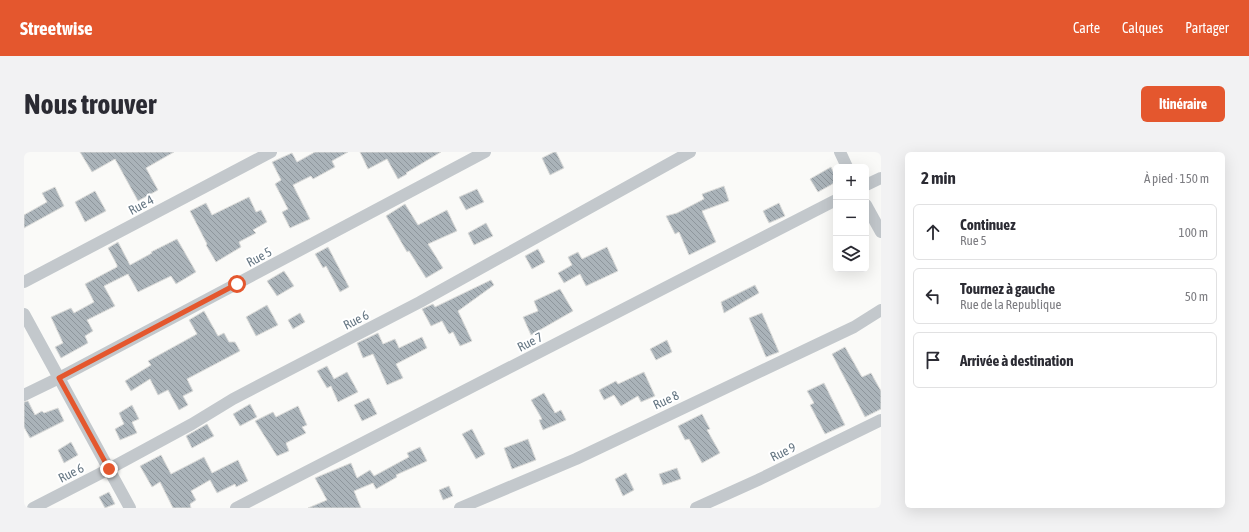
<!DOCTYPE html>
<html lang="fr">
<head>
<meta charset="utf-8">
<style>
  :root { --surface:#fff; --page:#f2f2f3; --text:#2b2b33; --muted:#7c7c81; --line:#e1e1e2; --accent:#e4572e }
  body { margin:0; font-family:"Asap Condensed",sans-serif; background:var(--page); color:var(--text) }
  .controls { position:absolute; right:12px; top:12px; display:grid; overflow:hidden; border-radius:6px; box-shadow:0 4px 16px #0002 }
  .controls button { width:36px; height:36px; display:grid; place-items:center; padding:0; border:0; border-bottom:1px solid var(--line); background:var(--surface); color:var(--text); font:20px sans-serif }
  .stop { position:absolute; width:12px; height:12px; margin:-9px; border:3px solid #e4572e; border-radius:50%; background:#fff }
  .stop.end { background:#e4572e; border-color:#fff; box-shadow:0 1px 4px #0008 }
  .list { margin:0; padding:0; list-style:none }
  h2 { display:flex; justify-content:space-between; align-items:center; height:52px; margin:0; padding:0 16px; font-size:17px }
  h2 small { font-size:13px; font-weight:400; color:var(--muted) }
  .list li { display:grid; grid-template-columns:26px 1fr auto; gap:12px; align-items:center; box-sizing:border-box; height:56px; margin:0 8px 8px; padding:0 8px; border:1px solid var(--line); border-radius:6px }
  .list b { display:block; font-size:15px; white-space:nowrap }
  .list p { margin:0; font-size:13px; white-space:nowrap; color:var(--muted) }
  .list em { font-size:13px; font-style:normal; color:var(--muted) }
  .icon { flex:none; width:22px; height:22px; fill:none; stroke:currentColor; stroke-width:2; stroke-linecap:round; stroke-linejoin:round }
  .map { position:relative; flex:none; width:857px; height:356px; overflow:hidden; border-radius:6px }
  header { display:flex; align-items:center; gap:24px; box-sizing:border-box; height:56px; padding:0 20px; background:var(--accent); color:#fff }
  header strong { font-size:19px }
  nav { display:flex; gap:22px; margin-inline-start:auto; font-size:14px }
  .intro { display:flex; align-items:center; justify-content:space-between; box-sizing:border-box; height:96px; padding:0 24px }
  h1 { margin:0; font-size:28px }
  .button { padding:10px 18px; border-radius:6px; background:var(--accent); color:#fff; font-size:14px; font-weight:700 }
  main { display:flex; gap:24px; padding:0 24px }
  aside { flex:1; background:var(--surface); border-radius:6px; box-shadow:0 4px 16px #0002 }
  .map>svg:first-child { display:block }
</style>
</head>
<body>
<header>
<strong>Streetwise</strong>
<nav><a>Carte</a><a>Calques</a><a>Partager</a></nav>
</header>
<div class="intro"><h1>Nous trouver</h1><a class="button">Itinéraire</a></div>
<main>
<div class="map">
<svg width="857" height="356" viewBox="0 0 857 356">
  <defs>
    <pattern id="building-back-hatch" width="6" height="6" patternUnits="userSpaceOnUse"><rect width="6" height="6" fill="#aab3b9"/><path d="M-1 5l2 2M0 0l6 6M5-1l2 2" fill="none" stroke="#8e969c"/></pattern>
  </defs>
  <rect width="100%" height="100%" fill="#fafaf8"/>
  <!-- building -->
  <path fill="url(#building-back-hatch)" stroke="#dcdcda" d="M56,0H150L122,16L134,38L114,49L91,7L68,20Z
    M291,0H324L308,9L311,15L289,27L287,24L269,33L286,67L266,76L258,60L264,57L251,32L257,28L248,10L268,1L273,10Z
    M336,0H417L382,21L383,22L374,27L363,7L344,17Z
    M530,0H532L540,16L526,23L518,6Z
    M807,15L812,26V30L794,40L786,27Z
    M700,34L705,49L678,59L692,90L665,103L655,80L651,82L642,64L653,61L680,47L678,42Z
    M31,35L40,54L0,76V63L23,50L18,41Z
    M453,37L460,50L442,58L435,45Z
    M71,39L82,59L61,70L51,50Z
    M225,45L232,60L237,58L243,70L229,78L232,81L215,90L217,95L192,110L182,93L183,92L166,59L182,51L188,63Z
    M755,51L761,64L745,71L739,59Z
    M381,52L394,73L423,58L433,79L404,92L419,116L402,126L385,99L383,100L362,64Z
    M462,71L469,84L450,93L444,81Z
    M153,87L172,120L152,132L147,124L114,140L104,122L80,134L91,154L63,168L69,179L61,184L64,191L37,206L31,195L39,191L27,165L47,156L50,161L70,150L61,132L93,115V113L84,96L94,90L106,113L128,101L127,100Z
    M304,95L325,135L316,140L302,114L299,116L291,102Z
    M583,95L594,119L562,134L556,122L540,131L534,121L548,113L544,105L554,100L558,107Z
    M514,97L521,110L508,117L501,104Z
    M260,119L270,134L253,144L243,129Z
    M467,128L470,133L434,159L448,189L436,194L429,180L425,182L418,169L407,174L398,157L409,152L411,155Z
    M731,133L735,141L700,161L697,150Z
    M536,137L549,159L507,183L499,165L514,159L510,149Z
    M243,153L254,173L232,184L222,165Z
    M180,159L194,184L200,181L205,190H211L216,199L163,227L169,239L159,244L164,253L155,258L144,238L134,243L126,227L107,239L101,229L127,213L124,209L173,182L165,168Z
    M276,161L281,170L269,177L264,168Z
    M738,161L755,200L742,205L725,166Z
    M354,181L359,192L371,187L375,196L398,185L403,196L372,212L379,226L363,233L349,202L339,206L333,191Z
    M643,188L648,200L632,208L626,197Z
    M821,195L838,225L847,221L857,239V257L841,265L808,202Z
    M303,214L310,227L323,220L334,240L314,250L307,234L303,236L293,219Z
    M620,220L631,244L617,250L614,244L597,254L590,243L580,248L575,238L592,229L594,232Z
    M800,231L821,273L801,282L786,253L790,251L783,239Z
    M520,241L531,261L537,258L542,268L519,278L515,268L518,267L507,248Z
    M345,246L353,262L338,269L330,253Z
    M4,249L11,263L18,259L20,261L34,256L40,269L6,286L0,275V250Z
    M226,252L233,265L216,274L209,262Z
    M108,253L115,267L108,270L113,281L96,288L91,277L100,272L95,261Z
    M274,254L283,273L278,275L282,281L262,291L265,299L253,304L231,269L249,260L252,265Z
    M678,262L686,277L683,278L696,301L678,311L665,287L661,288L654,274Z
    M183,272L190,284L168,296L162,284Z
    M448,277L461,302L452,307L438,282Z
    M504,287L512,308L488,317L480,296Z
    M47,290L54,303L40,311L34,298Z
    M396,295L403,309L372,323L373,325L352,337L349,331L330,339L337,356H284L303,348L291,326L327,311L333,326L346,318L350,324L385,305L383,301Z
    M137,303L147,322L180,305L188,321L214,308L224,329L212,335L211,332L193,341L186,328L167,339L172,348L166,352L167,356H149L136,330L128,335L116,314Z
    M653,316L657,327L639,333L635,322Z
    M602,321L610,338L599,344L591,327Z
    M425,334L429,344L419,348L415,338Z
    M85,340L91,352L81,356L75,345Z"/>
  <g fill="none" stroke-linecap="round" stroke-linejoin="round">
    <!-- minor -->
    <path stroke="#c3c8cc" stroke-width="12" d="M816,0L823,15
      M842,33L857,26
      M842,53L857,80
      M0,130L247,0
      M0,162L106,356
      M0,243L35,226L461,0
      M9,356L85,317L168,272L209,247L396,150L666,0
      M212,356L812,48
      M436,356L552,307L792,193L830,175L857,158
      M672,356L734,328L857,268"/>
  </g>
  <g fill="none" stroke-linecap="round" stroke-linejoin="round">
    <!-- route -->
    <path stroke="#e4572e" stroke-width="5" d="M85,317L35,226L213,132"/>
  </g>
  <g text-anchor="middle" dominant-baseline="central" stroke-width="4" stroke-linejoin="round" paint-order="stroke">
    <!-- street labels -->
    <g font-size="13" fill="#657683" stroke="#fff">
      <text transform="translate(117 53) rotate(-28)">Rue 4</text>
      <text transform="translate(235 105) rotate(-28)">Rue 5</text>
      <text transform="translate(332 168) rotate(-27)">Rue 6</text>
      <text transform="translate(506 190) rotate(-27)">Rue 7</text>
      <text transform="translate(642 248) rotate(-25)">Rue 8</text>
      <text transform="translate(759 300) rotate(-26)">Rue 9</text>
      <text transform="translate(47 321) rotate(-27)">Rue 6</text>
    </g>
  </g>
</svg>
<div class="controls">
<button>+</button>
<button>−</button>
<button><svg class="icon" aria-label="layers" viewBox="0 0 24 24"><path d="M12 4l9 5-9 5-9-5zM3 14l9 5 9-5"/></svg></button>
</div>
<div class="stop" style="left:213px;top:132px"></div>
<div class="stop end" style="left:85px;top:317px"></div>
</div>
<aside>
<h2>2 min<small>À pied · 150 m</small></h2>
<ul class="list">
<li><svg class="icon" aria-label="ahead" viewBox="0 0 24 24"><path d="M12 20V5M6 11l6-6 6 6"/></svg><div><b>Continuez</b><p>Rue 5</p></div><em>100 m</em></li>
<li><svg class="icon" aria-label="left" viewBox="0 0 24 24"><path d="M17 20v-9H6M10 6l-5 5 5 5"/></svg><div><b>Tournez à gauche</b><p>Rue de la Republique</p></div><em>50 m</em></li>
<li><svg class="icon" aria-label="arrive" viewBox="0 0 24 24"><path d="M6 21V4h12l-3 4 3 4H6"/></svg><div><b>Arrivée à destination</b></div></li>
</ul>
</aside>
</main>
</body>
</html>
